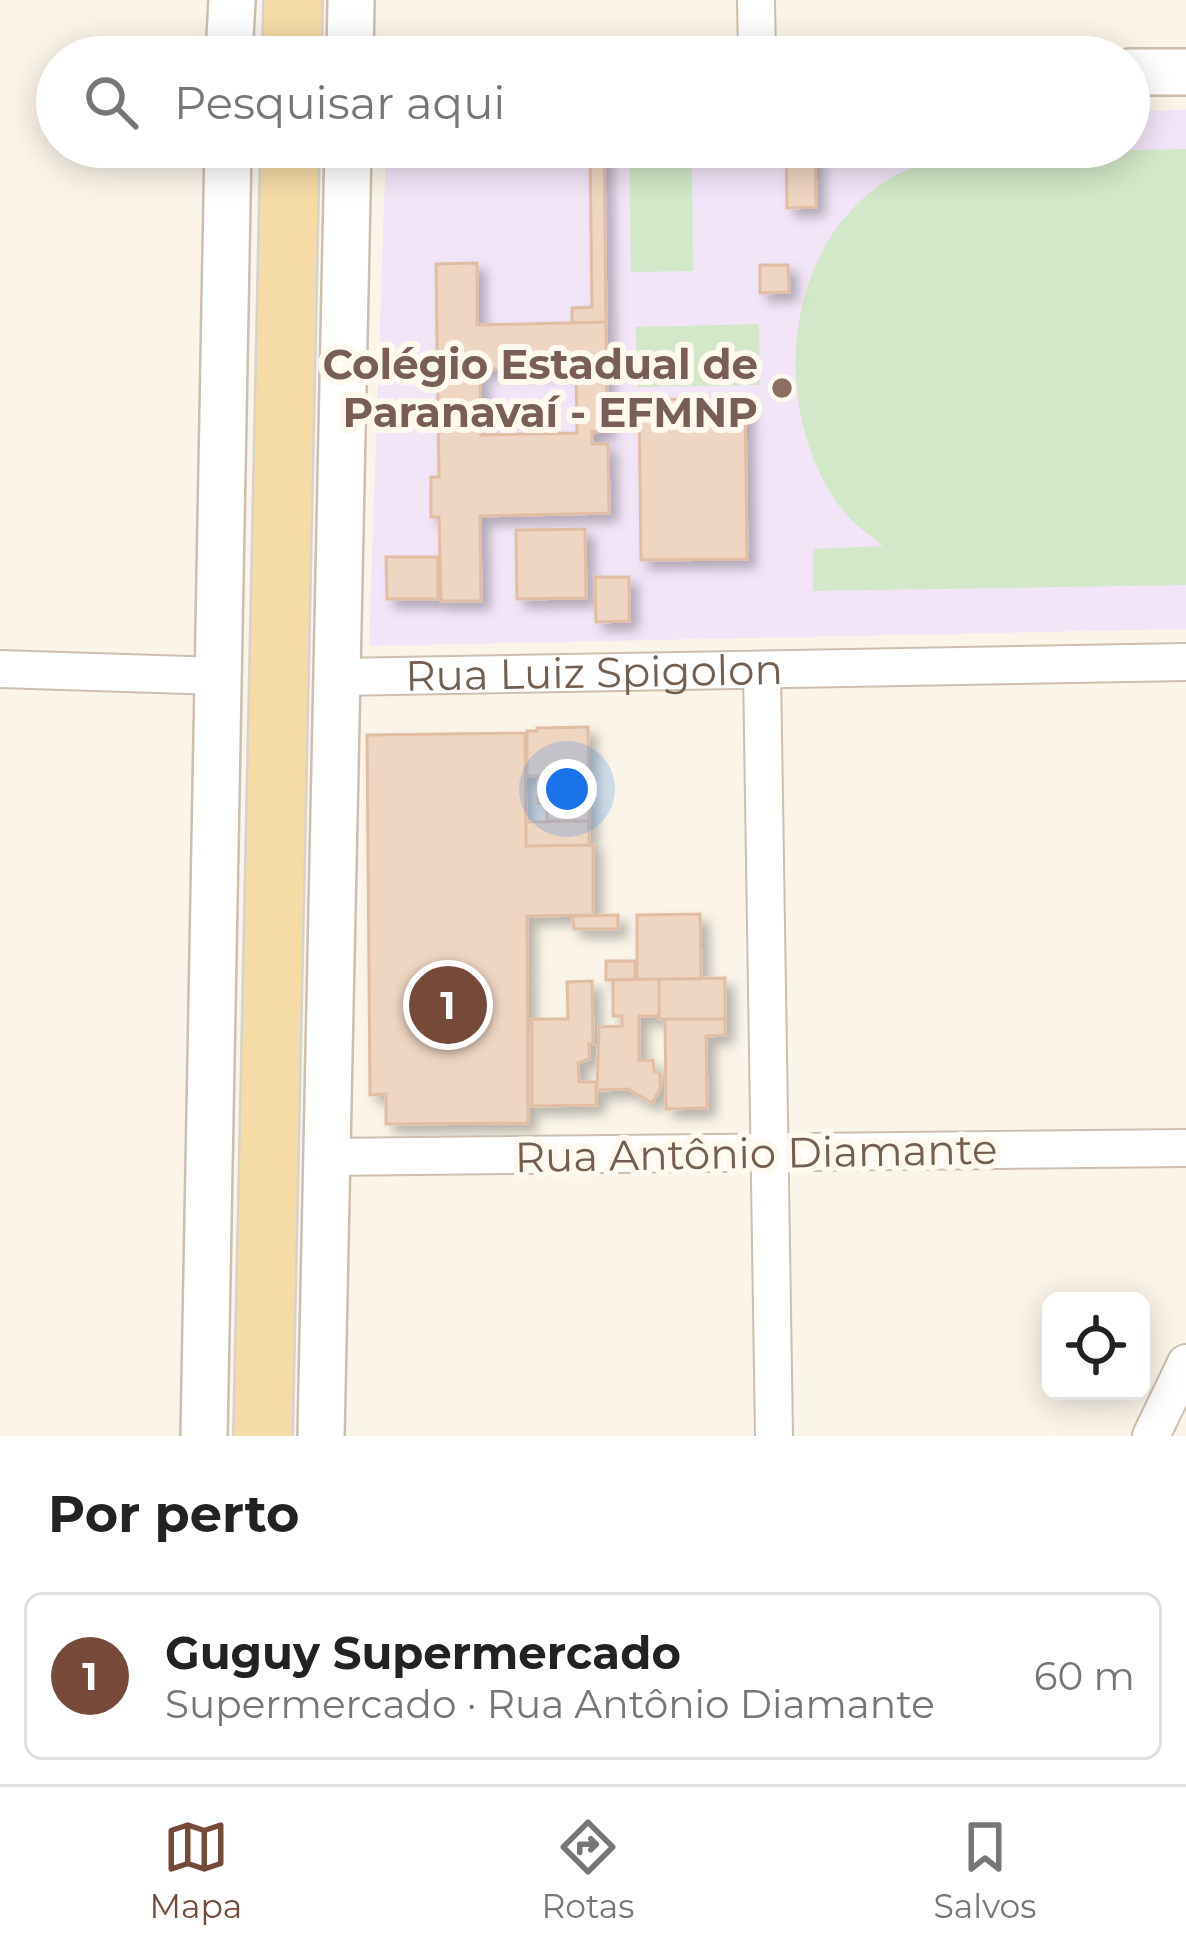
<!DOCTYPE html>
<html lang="pt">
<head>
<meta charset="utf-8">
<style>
  :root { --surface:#fff; --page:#f2f2f2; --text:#222; --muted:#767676; --line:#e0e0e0; --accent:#764a39 }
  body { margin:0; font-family:Montserrat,sans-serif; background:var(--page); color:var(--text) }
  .controls { position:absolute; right:36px; bottom:36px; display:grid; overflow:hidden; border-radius:18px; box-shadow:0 6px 30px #0003 }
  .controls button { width:108px; height:108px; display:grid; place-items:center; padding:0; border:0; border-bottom:3px solid var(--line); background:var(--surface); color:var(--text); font:60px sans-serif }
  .you { position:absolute; left:567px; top:789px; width:42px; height:42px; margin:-30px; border:9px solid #fff; border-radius:50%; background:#1a73e8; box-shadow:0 0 0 18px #1a73e833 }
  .badge { display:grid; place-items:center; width:78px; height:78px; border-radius:50%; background:var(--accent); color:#fff; font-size:39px; font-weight:700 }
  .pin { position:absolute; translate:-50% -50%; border:6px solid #fff; box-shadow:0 3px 12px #0006 }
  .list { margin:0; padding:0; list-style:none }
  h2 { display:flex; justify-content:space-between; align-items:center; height:156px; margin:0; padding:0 48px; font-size:51px }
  h2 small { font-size:39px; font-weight:400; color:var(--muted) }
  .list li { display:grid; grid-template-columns:78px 1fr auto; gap:36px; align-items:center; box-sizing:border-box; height:168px; margin:0 24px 24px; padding:0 24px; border:3px solid var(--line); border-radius:18px }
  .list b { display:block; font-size:45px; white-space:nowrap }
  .list p { margin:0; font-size:39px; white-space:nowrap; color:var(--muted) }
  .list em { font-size:39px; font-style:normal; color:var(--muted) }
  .icon { flex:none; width:66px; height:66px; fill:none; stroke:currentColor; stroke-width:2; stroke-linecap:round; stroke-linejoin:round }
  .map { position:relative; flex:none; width:1186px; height:1436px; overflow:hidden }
  .search { position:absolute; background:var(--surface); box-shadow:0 6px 30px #0003; left:36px; right:36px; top:36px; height:132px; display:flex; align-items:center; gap:30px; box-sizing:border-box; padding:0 42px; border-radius:66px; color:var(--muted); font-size:45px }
  .sheet { height:348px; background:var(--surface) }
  nav { display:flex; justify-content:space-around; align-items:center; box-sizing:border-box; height:168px; border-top:3px solid var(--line); background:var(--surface); font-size:33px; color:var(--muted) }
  nav a { display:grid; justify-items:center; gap:6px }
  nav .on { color:var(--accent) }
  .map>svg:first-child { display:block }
</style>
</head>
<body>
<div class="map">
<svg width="1186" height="1436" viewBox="0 0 1186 1436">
  <defs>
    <filter id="shadow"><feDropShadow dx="8" dy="8" stdDeviation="6" flood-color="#0004"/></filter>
  </defs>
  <rect width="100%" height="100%" fill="#fbf5e9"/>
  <!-- education -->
  <path fill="#f2e5f8" d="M1186,110V629L369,646L386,147H1129V111Z"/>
  <!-- green -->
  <path fill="#d3e8c8" d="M1186,149V585L813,591V549L883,546C867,534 849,520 837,503C762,393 788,211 923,163C960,150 1001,152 1040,151C1089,151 1137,150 1186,149Z
    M692,158L693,271L631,272L629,159Z
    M759,324L760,385L637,387L636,327Z"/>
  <!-- building -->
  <path fill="#efd6c2" stroke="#e1bea3" stroke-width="3" fill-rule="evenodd" filter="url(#shadow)" d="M590,147H604L606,322L572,323V308L592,307Z
    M786,147H815L816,207L787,208Z
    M477,263V325L606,322L607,431L592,432V444H608L609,513L480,516L481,601H441L439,517H431V477H439L436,264ZM576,368L577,433L481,435L480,369Z
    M760,265H788L789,292L760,293Z
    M745,398L747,559L641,560L639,400Z
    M585,529L586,598L517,599L516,530Z
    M386,557H438V599H387Z
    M595,577H629V621L596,622Z
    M588,727L589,821H547V804H538V776H527V731H537V728Z
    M525,733L526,846L593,845V915L527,916L528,1123L386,1124V1094L370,1095L367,735Z
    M589,821V845L526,846V822Z
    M700,914L701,979H637V915Z
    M618,915V929H574L573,916Z
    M606,961H635V979L606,980Z
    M725,978V1019H659V979Z
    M659,979V1016H639V1061L653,1060L654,1071L660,1074V1089L652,1103L628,1089L597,1090L599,1027L622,1026V1016H613V980Z
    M592,981L593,1044H589V1059L578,1063L579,1082H596V1105L532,1106V1019H568L567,982Z
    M665,1019H725V1035L706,1036L707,1108L666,1109Z"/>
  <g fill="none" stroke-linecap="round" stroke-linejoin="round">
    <!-- minor casing -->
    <g stroke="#cdbeaf" stroke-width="40">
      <g id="minor">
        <path d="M756,0L757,57"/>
        <path d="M0,669L219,676"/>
        <path d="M762,670L774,1436"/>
        <path id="s1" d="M336,677L1186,662"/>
        <path d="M326,1157L1186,1148"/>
        <path d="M1151,1436L1186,1363"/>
      </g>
    </g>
    <!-- tertiary casing -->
    <g stroke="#cdbeaf" stroke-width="50">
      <path id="tertiary" d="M229,57L232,0
        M350,57L351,0
        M1129,72H1186
        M204,1436L228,147
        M321,1436L348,147"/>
    </g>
    <!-- primary casing -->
    <g stroke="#d8d2cd" stroke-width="62">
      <path id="primary" d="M292,57L293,0
        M263,1436L290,147"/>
    </g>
    <!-- minor -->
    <use href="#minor" stroke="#fff" stroke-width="36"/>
    <!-- tertiary -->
    <use href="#tertiary" stroke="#fff" stroke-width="45"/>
    <!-- primary -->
    <use href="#primary" stroke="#f5dca6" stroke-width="57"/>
  </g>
  <!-- markers -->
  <circle fill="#8d6e63" stroke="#fef9ef" stroke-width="4.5" cx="782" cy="388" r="12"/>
  <g text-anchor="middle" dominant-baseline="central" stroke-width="12" stroke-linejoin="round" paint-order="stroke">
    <!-- education labels -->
    <g font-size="42" font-weight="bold" fill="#785e54" stroke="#fef9ef" text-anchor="end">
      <text x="758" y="364">Colégio Estadual de<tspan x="758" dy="48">Paranavaí - EFMNP</tspan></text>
    </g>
    <!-- street labels -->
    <g font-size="42" fill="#745e4e" stroke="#fef9ef">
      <text stroke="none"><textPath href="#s1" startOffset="258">Rua Luiz Spigolon</textPath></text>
      <text transform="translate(756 1153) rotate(-1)">Rua Antônio Diamante</text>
    </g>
  </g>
</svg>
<div class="controls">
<button><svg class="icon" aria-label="locate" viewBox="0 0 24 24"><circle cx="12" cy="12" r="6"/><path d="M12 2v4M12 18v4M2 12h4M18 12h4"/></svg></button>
</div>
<div class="you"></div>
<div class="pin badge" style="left:448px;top:1005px">1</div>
<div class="search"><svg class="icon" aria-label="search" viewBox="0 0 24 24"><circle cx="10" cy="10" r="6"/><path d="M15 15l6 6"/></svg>Pesquisar aqui</div>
</div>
<section class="sheet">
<h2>Por perto<small></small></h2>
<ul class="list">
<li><span class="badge">1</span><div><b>Guguy Supermercado</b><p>Supermercado · Rua Antônio Diamante</p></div><em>60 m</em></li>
</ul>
</section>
<nav>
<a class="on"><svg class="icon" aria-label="map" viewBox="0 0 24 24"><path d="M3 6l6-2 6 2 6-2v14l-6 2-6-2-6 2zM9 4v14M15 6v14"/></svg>Mapa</a>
<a><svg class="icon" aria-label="directions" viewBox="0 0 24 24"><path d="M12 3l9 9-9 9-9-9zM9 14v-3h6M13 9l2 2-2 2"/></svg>Rotas</a>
<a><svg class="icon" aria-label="saved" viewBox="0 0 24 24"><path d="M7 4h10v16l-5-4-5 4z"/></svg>Salvos</a>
</nav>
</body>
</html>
